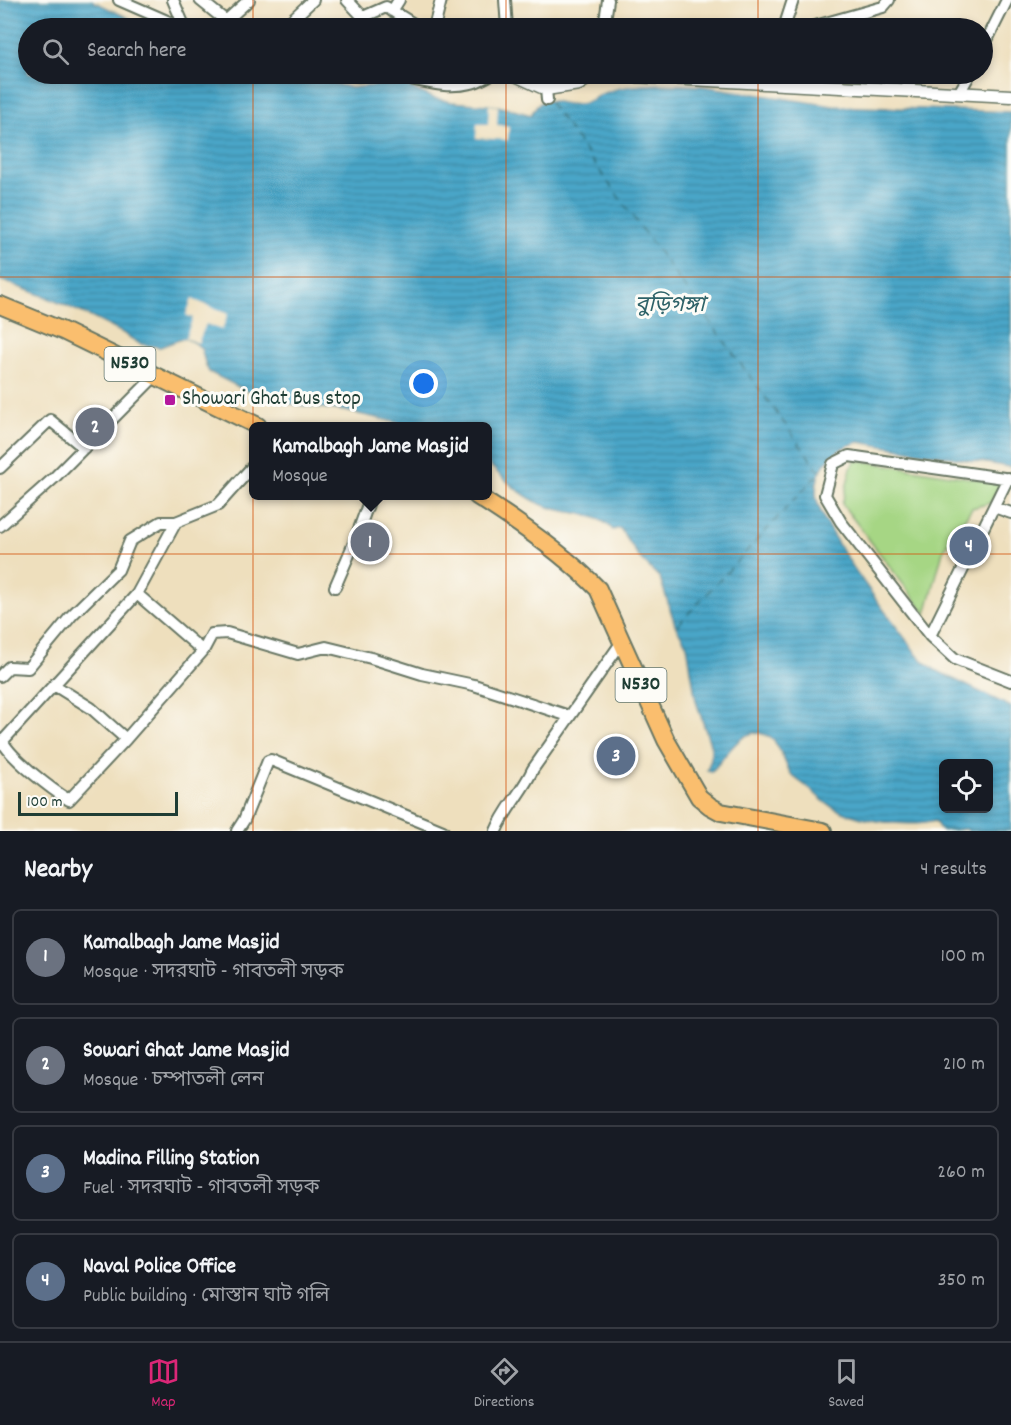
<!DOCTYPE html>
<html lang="en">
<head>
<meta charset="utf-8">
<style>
  :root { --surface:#171b24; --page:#242831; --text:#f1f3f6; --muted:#9ea1a6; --line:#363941; --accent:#db2777 }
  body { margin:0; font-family:Dekko,"Noto Sans Bengali",sans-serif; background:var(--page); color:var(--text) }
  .controls { position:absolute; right:18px; bottom:18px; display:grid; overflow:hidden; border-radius:9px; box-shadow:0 3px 9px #0003 }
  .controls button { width:54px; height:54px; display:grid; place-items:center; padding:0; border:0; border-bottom:2px solid var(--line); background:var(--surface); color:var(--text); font:30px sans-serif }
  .scale { position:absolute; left:18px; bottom:15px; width:160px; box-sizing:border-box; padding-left:6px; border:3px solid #1f3d34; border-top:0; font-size:16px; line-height:21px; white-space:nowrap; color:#1f3d34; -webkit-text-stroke:4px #fdfcf7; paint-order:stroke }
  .you { position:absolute; left:424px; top:384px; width:21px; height:21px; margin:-15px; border:4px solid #fff; border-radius:50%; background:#1a73e8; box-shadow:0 0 0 9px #1a73e833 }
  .badge { display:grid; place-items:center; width:39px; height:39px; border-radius:50%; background:var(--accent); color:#fff; font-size:20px; font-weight:700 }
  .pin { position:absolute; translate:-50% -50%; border:3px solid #fff; box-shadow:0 2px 6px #0006 }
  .popup { position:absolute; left:249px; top:422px; width:243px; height:78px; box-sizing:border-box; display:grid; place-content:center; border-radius:9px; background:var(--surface); filter:drop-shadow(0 2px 4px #0005); font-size:20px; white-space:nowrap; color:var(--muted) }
  .popup b { font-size:22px; color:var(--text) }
  .popup::after { content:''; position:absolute; left:50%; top:100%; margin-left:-12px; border:12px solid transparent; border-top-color:var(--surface) }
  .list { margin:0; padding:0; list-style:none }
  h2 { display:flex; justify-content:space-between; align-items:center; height:78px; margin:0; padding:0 24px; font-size:26px }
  h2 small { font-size:20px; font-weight:400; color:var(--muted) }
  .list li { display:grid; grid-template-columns:39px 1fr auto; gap:18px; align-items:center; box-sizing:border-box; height:96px; margin:0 12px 12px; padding:0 12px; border:2px solid var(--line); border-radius:9px }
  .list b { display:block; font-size:22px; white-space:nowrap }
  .list p { margin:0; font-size:20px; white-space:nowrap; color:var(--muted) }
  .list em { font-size:20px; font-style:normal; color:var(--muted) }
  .icon { flex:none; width:33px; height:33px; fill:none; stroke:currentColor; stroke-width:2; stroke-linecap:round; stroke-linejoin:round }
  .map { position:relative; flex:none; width:1011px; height:831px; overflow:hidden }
  .search { position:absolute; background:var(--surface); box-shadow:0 3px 9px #0003; left:18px; right:18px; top:18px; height:66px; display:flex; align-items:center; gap:15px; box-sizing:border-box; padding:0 21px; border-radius:33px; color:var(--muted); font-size:22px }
  .sheet { height:510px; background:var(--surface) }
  nav { display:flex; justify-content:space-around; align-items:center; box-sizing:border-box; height:84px; border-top:2px solid var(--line); background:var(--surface); font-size:16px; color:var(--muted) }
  nav a { display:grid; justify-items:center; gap:3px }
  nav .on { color:var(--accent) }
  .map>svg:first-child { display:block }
</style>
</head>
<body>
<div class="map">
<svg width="1011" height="831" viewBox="0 0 1011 831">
  <defs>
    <pattern id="water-rules" width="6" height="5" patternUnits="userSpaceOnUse" patternTransform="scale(1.5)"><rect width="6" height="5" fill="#4aa6c8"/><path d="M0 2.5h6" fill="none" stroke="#3d88a3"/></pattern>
  </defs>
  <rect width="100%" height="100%" fill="#fdfcf7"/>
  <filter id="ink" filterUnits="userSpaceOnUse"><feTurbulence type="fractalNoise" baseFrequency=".0167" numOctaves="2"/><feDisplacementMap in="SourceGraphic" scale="12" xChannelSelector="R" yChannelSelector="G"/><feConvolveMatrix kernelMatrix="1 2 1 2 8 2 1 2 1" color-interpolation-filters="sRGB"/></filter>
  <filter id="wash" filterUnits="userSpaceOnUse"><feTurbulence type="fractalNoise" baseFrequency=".008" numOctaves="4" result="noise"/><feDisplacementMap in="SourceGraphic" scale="24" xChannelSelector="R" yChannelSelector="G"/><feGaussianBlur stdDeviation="1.35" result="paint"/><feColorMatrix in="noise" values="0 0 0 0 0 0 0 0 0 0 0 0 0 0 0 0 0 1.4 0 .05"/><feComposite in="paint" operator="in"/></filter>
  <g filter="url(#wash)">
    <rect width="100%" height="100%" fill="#eedfbd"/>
    <!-- park -->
    <path fill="#a6d684" stroke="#628a5c" stroke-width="1.5" d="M856,460L1001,483L990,503L972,508L943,551L926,614L842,504L851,468Z"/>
    <!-- water -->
    <path fill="url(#water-rules)" stroke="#34727e" stroke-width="1.5" fill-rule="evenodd" d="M0,0H91L149,28H28V74H300L351,88L400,83L433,98L452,102L498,106L531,115C544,88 558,108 579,104C590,103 598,94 609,91C638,82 671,84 702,86L833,106L1011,112V467L859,442C834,448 815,467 816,494C817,527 896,625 918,656L935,670L1011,707V831H968L967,829L941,831L935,821C907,828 862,821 836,809C826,805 818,796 810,789C805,785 797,780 792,775C781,760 780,732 755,733C737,734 723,761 711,772L707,770L711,759V747L696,701L687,645L676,627L660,578L639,557L620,528L613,530C596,510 566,515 543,505C521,496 503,479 487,462V426H413L345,411L284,403L245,390L209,372C198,352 210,348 184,338L160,347L140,344L123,333L83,313L46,297L0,280ZM944,764H988V808H944Z"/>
    <!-- pier -->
    <path fill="#eedfbd" d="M489,105L498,106L497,125L509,126L508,140L476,138L477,124H488Z
      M192,299L228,314L222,330L206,324L198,343L185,338L193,318L186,315Z"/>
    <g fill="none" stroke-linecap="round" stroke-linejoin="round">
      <!-- ferry -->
      <path stroke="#2e6268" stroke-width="1.5" stroke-dasharray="8 6" stroke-linecap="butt" d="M550,103L820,472L676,627"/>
    </g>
  </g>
  <g filter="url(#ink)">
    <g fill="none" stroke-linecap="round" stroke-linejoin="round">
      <!-- minor casing -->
      <g stroke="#677664" stroke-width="14">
        <path id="minor" d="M119,0L183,28
          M173,0L185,28
          M200,0L226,21
          M347,0L363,17L386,7L420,28
          M505,0L507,28
          M392,11L399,0
          M218,28L249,0
          M283,28L313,0
          M434,28L441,0
          M604,28L608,0
          M784,28L793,0
          M808,28L883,7L889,0
          M982,50L1007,0
          M343,74L358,76L373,74
          M382,74C410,76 441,91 471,83C478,82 485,77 492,74
          M546,89L547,100
          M959,93L970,74
          M0,468L50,420L84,448
          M1011,479L849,456L833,464L825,495L841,522L930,636L955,659L1011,681
          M994,507L1011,513
          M0,526L54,478L154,377
          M335,587L354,543L371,496
          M137,594L203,651
          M930,636L1008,478
          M0,676L9,667L28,668L72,615L118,570L130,541L161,522H176
          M54,685L91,708L126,739
          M3,742C11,758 52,790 69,800L126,739L203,651L212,634L227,633L298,654L326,647L371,658L422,674L474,685L569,716
          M0,744L137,594L176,522L218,505L253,466
          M237,831L244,820L268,761L271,760L443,831
          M496,831C505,809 523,791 533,769L621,643"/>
      </g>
      <!-- tertiary casing -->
      <g stroke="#677664" stroke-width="15">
        <path id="tertiary" d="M513,74L546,89L579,84L595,74L1011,96"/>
      </g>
      <!-- trunk casing -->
      <g stroke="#677664" stroke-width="20">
        <path id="trunk" d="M0,305L63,331L258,426
          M477,496C518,522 564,554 598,589L666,740L699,797L710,806L721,812L823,831"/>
      </g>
      <!-- minor -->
      <use href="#minor" stroke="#fff" stroke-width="10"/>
      <!-- tertiary -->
      <use href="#tertiary" stroke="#fff" stroke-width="12"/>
      <!-- trunk -->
      <use href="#trunk" stroke="#fabe6e" stroke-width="16"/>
    </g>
  </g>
  <!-- grid -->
  <path fill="none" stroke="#d45610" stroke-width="1.5" stroke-opacity="0.55" d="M253,0V28M506,0V28M758,0V28M253,74V831M506,74V831M758,74V831M0,277H1011M0,554H1011"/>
  <!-- markers -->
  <rect fill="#b5179e" stroke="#fdfcf7" stroke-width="2" x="164" y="394" width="12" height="12" rx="3"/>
  <g text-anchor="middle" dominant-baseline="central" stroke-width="6" stroke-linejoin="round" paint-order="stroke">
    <!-- shield labels -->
    <g fill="#fdfcf7" stroke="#62766e" stroke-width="1.5">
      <rect x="104.5" y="347" width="51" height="34" rx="4.5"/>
      <rect x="615.5" y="668" width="51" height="34" rx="4.5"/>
    </g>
    <g font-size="20" font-weight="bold" fill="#1f3d34">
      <text x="130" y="364">N530</text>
      <text x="641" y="685">N530</text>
    </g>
    <!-- poi labels -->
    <g font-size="21" fill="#1f3d34" stroke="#fdfcf7" text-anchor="start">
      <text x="182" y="400">Showari Ghat Bus stop</text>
    </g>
    <!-- water labels -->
    <g font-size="22" font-style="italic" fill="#2e6268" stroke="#fdfcf7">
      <text x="670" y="306">বুড়িগঙ্গা</text>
    </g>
  </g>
</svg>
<div class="controls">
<button><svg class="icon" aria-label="locate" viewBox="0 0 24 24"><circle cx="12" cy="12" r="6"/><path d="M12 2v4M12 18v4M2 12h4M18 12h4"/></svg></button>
</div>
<div class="scale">100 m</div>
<div class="you"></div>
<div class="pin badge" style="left:370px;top:542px;background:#6b7280">1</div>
<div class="popup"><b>Kamalbagh Jame Masjid</b>Mosque</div>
<div class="pin badge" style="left:95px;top:427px;background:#6b7280">2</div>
<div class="pin badge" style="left:616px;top:756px;background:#5c6f8a">3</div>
<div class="pin badge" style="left:969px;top:546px;background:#5c6f8a">4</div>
<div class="search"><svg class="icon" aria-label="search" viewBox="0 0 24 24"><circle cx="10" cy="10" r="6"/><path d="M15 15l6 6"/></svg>Search here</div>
</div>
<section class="sheet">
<h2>Nearby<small>4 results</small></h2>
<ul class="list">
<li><span class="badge" style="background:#6b7280">1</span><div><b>Kamalbagh Jame Masjid</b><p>Mosque · সদরঘাট - গাবতলী সড়ক</p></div><em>100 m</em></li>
<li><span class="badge" style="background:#6b7280">2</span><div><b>Sowari Ghat Jame Masjid</b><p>Mosque · চম্পাতলী লেন</p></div><em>210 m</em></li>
<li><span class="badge" style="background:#5c6f8a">3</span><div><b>Madina Filling Station</b><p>Fuel · সদরঘাট - গাবতলী সড়ক</p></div><em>260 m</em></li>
<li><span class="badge" style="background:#5c6f8a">4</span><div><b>Naval Police Office</b><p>Public building · মোস্তান ঘাট গলি</p></div><em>350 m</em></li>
</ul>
</section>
<nav>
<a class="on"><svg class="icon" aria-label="map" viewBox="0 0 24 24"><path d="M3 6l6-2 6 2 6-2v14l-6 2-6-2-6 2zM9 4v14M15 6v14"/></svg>Map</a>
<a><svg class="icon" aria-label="directions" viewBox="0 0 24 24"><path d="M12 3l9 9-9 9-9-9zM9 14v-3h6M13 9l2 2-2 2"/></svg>Directions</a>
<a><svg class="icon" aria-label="saved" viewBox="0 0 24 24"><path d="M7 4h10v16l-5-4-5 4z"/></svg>Saved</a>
</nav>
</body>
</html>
